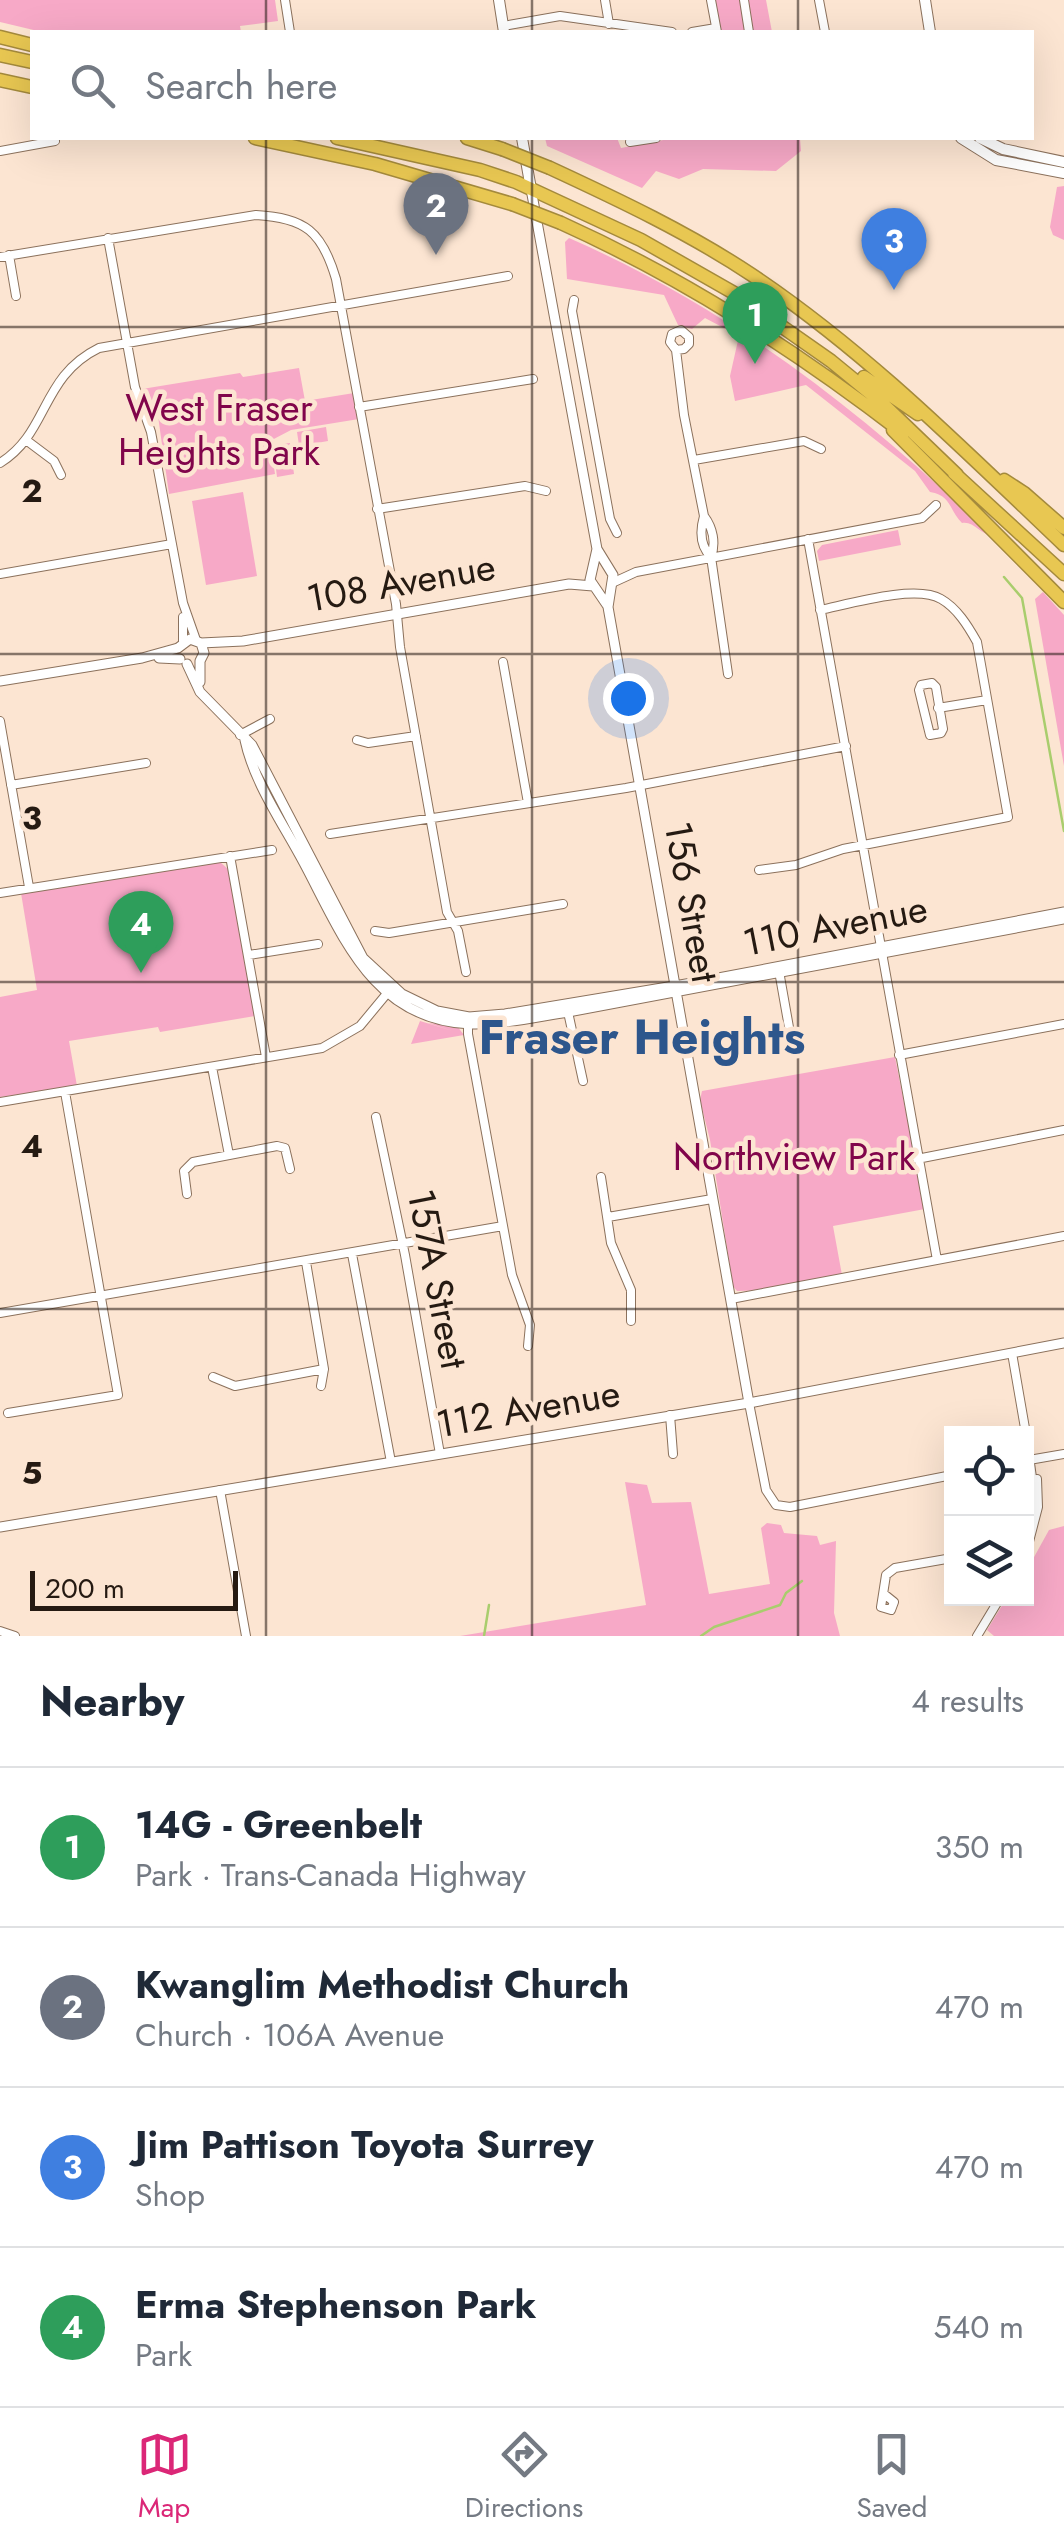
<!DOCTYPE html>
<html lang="en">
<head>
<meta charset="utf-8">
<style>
  :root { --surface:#fff; --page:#f2f2f3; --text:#1f2937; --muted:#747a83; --line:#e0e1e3; --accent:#db2777 }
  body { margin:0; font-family:Jost,sans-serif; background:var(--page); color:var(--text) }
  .controls { position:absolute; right:30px; bottom:30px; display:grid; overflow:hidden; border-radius:0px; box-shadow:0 10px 40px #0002 }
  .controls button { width:90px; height:90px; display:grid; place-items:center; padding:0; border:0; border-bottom:2px solid var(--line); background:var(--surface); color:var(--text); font:50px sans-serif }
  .scale { position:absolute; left:30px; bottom:25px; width:208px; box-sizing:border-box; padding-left:10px; border:5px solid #251a12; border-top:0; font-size:28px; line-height:35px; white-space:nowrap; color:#251a12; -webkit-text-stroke:8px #fce5d2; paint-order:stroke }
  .you { position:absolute; left:628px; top:698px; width:35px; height:35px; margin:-25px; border:8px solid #fff; border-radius:50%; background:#1a73e8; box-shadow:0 0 0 15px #1a73e833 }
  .badge { display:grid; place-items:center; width:65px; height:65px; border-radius:50%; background:var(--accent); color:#fff; font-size:32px; font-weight:700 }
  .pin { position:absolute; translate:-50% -82px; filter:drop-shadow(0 2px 5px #0008) }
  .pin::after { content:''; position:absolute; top:52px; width:35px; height:30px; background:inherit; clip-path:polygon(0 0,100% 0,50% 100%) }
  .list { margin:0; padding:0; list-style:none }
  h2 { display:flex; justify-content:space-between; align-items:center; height:130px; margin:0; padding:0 40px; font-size:42px }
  h2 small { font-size:32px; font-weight:400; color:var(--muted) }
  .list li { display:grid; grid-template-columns:65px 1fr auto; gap:30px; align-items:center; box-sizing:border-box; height:160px; padding:0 40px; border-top:2px solid var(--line) }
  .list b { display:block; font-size:38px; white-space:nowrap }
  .list p { margin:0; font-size:32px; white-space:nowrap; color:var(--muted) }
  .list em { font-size:32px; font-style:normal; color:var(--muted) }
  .icon { flex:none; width:55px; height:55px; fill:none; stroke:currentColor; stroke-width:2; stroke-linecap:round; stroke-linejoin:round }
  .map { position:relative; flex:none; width:1064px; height:1636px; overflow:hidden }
  .search { position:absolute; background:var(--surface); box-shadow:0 10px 40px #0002; left:30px; right:30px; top:30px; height:110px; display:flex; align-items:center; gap:25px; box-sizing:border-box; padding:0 35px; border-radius:0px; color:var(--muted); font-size:38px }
  .sheet { height:770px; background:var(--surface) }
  nav { display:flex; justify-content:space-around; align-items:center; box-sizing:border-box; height:140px; border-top:2px solid var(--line); background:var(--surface); font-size:28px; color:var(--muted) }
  nav a { display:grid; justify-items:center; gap:5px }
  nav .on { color:var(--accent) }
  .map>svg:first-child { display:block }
</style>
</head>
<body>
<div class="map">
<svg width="1064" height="1636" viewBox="0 0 1064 1636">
  <rect width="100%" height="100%" fill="#fce5d2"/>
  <!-- green -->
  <path fill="#f7a9c7" d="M0,0H275L278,21L240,26L241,32H42L0,22Z
    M715,0H766L772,32H721Z
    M545,138H617L621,148L674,138H800L801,151L776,171L703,169L679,179L656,171L642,188L547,146Z
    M1064,186V240L1053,235L1050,227L1057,187Z
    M569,238C731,309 866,414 992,536C980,534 974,521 962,523C949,510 951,495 930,492L915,471L806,385L735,401L730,376L739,336L705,318L692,329L678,325L664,295L567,279L565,242Z
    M299,368L305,401L354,393L359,419L291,430L270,441L275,474L169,494L158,416L142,389L240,373L243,377Z
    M326,427L328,441L311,444V450L300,452L297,432Z
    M290,443L294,474L277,477L273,445Z
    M243,492L257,576L206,585L192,501Z
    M898,530L901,545L819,561L817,551L822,545Z
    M1043,592L1064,615V766L1035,599Z
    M220,862L229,870L255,1016L160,1032L158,1027L69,1041L77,1086L0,1097V997L37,990L21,893Z
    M420,1021L453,1031L428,1023L457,1026L464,1035L411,1044Z
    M895,1057L925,1209L833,1226L842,1275L769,1290L737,1291L733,1286L710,1140L700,1100L702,1091Z
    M625,1482L647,1485L652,1503L691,1502L709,1594L770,1584L761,1528L767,1523L781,1525L784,1533L817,1536L820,1545L836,1541L834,1613L840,1636H460L646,1605Z
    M1064,1526V1636H994L987,1630L1006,1599L1026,1598L1027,1560L1033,1559L1049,1530Z"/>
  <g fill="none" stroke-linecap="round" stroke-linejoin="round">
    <!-- stream -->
    <path stroke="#a9cd6d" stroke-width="2.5" d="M1004,577L1022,598L1064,831
      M484,1636L489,1605
      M701,1636L714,1627L780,1605L786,1593L802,1581"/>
    <!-- minor casing -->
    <g stroke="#8b715c" stroke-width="10">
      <path id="minor" d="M285,0L290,32
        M605,0L609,24
        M711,0L717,32
        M744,0L749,32
        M819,0L825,32
        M503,26L560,16L672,32
        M692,32L716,28
        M630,142L656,138
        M0,151L55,141
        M108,238L135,387L151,432L183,603L196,640
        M9,255L16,296
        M0,257L256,215C305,218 322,231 336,279L396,604L400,647L447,912L458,931L466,972
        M574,300L572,311L610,519L617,533
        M676,350L684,349L689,344V337L681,330L672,334L670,342L676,350L684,415L704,516C700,530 700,546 711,557
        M359,407L533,379
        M26,440L54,461L61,475
        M694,460L804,441L821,449
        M0,463C49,433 40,377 99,348L508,276
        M377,509L525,486L546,491
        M704,516C713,528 716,543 711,557L728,674
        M808,539L937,1260
        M0,574L172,544
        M612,583L636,572L922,518L936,505
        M820,610C849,604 916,584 941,599C957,608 968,626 977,642L1008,817
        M183,641V617
        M503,662L528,803
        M932,683L936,687L943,729L941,733L930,735L919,690L921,685Z
        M938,708L987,700
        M0,721L29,887
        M240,735L270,719
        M357,740L368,743L416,736
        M11,785L146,763
        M330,834L626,788L846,746
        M230,856L266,1057
        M759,870L796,865L843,849L1008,817
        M0,893L272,850
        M375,931L389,933L563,904
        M249,955L318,944
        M779,971L790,1033
        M568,1012L583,1081
        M468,1021V1034L512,1275L530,1325L528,1346
        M899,1055L1064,1024
        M212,1067L229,1155
        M0,1102L322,1048L360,1026L389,991
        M376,1117L405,1255L440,1454
        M917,1159L1064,1130
        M601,1177L611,1243L631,1290V1321
        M187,1194L184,1171L193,1162L277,1146L285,1148L290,1169
        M608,1217L712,1199
        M352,1254L391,1462
        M306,1262L324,1369L321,1386
        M731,1299L1064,1236
        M0,1313L503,1226
        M1012,1353L1026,1434
        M213,1377L235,1386L324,1369
        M749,1403L766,1490L776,1505L790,1507L952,1475
        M8,1413L118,1395L65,1092
        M670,1415L673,1454
        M1026,1434L1033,1485L1026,1534
        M1029,1460L1064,1454
        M220,1490L246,1636
        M1026,1553L1038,1507L1037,1479
        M884,1594L894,1602L891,1610L881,1607L886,1575L895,1568L952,1558
        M0,1631L15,1636
        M977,1636L1000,1598"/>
    </g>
    <!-- tertiary casing -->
    <g stroke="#8b715c" stroke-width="11">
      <path id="tertiary" d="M531,189L597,549L613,575L608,607L749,1403
        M597,549L590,580L607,605
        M201,643L243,641L569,584L593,586
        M159,658L180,659
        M187,664L200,692L252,745L363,958L402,994L437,1011L469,1017L505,1014L692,983L1064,912
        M0,681L142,658L178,648L190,639L201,643L204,653L200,661V682
        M245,740C254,783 284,825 304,863C343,936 373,1020 470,1024C502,1025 536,1017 568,1012L1064,919
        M0,1527L749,1403L1064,1343"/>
    </g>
    <!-- secondary casing -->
    <g stroke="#8b715c" stroke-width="12">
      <path id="secondary" d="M499,0L504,32
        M925,0L930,32
        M522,138L531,189
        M961,138L996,160L1064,173
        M980,138L1003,149L1064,162"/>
    </g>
    <!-- motorway casing -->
    <g stroke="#a48a3c" stroke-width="15">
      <path id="motorway" d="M0,37L32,45
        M0,55L32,62
        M0,80L32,87
        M255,138L375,164L512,204
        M337,138L480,170L516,182L641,240L734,293L831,361L881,402L957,475
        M467,138L502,149
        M550,168C619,200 689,233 752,275C867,352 964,450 1064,545
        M561,223C685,279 795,350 903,433
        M864,377L918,414
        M893,430L1064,602
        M954,473L1064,574
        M1004,480L1024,493L1064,528"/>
    </g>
    <!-- minor -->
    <use href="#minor" stroke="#fff" stroke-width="8"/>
    <!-- tertiary -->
    <use href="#tertiary" stroke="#fff" stroke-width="9"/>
    <!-- secondary -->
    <use href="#secondary" stroke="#fff" stroke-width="10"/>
    <!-- motorway -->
    <use href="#motorway" stroke="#e8c752" stroke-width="12"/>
    <!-- motorway-bridge casing -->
    <g stroke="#a48a3c" stroke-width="15" stroke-linecap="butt">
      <path id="motorway-bridge" d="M502,149L550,168
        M512,204L561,223"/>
    </g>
    <!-- motorway-bridge -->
    <use href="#motorway-bridge" stroke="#e8c752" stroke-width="12"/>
  </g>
  <!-- grid -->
  <path fill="none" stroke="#251a12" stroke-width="2.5" stroke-opacity="0.55" d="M266,0V32M532,0V32M798,0V32M266,138V1636M532,138V1636M798,138V1636M0,327H1064M0,654H1064M0,982H1064M0,1309H1064"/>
  <g text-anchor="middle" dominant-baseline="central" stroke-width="9" stroke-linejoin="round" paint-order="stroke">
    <!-- park labels -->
    <g font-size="38" fill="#81054b" stroke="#fce5d2">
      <text x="219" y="407">West Fraser<tspan x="219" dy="44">Heights Park</tspan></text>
      <text x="794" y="1156">Northview Park</text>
    </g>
    <!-- street labels -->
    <g font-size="38" fill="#251a12" stroke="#fce5d2">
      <text transform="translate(401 582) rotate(-10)">108 Avenue</text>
      <text transform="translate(692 902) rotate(80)">156 Street</text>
      <text transform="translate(835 925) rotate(-11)">110 Avenue</text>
      <text transform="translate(438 1279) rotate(79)">157A Street</text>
      <text transform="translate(528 1408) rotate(-10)">112 Avenue</text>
    </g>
    <!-- district labels -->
    <g font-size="48" font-weight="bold" fill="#2d568c" stroke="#fce5d2">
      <text x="642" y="1037">Fraser Heights</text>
    </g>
  </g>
  <g font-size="32" text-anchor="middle" font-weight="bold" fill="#251a12" stroke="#fce5d2" stroke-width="9" stroke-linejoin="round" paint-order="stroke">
    <text x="32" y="502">2</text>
    <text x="32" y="829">3</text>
    <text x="32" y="1157">4</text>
    <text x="32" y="1484">5</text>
  </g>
</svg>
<div class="controls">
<button><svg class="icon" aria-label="locate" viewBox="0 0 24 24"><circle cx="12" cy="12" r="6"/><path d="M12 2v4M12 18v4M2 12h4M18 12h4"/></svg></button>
<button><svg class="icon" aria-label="layers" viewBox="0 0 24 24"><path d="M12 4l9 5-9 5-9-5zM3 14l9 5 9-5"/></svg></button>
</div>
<div class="scale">200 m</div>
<div class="you"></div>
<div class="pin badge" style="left:755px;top:364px;background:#2e9e5b">1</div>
<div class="pin badge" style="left:436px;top:255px;background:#6b7280">2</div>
<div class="pin badge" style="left:894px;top:290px;background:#3f7fe0">3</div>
<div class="pin badge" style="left:141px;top:973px;background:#2e9e5b">4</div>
<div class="search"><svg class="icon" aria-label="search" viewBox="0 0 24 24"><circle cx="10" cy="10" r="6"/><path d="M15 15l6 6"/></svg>Search here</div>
</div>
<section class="sheet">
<h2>Nearby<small>4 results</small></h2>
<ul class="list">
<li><span class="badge" style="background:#2e9e5b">1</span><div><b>14G - Greenbelt</b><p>Park · Trans-Canada Highway</p></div><em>350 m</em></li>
<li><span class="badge" style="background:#6b7280">2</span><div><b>Kwanglim Methodist Church</b><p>Church · 106A Avenue</p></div><em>470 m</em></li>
<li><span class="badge" style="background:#3f7fe0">3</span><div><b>Jim Pattison Toyota Surrey</b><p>Shop</p></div><em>470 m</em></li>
<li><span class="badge" style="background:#2e9e5b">4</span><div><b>Erma Stephenson Park</b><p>Park</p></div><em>540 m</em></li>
</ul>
</section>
<nav>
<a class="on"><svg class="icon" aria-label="map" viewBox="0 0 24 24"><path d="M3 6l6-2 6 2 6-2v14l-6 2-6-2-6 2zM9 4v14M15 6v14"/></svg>Map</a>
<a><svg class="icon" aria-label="directions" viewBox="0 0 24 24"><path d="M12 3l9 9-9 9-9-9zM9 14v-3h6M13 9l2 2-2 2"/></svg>Directions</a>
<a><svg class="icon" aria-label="saved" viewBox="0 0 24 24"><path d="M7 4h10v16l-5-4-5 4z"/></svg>Saved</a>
</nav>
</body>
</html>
